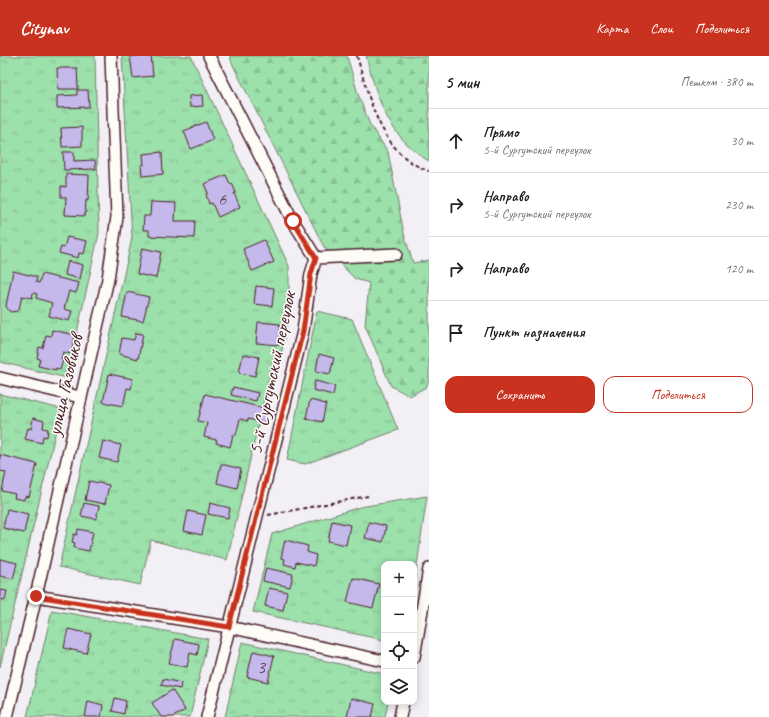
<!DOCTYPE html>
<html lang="ru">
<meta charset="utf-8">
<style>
body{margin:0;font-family:Caveat,sans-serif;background:#f6f6f6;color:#202124}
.controls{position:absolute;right:12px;bottom:12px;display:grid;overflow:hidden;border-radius:8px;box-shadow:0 2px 10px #0003}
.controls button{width:36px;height:36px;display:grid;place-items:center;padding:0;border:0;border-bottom:1px solid #e0e0e0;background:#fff;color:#202124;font:20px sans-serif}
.stop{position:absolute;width:12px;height:12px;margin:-9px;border:3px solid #c8321e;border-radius:50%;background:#fff}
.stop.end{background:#c8321e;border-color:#fff;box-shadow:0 1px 4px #0008}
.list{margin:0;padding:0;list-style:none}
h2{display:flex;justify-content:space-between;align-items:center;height:52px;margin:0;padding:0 16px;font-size:17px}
h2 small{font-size:13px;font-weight:400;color:#757577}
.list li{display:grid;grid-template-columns:26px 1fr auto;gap:12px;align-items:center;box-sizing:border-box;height:64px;padding:0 16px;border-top:1px solid #e0e0e0}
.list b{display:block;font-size:15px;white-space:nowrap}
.list p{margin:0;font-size:13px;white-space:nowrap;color:#757577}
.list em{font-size:13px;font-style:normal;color:#757577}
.actions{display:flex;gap:8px;padding:12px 16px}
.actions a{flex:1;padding:9px 0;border:1px solid #c8321e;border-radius:12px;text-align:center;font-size:14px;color:#c8321e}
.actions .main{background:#c8321e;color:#fff}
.icon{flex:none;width:22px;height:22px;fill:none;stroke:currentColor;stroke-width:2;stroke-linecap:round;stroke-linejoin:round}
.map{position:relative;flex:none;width:429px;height:661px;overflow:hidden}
header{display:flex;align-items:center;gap:24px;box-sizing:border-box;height:56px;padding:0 20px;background:#c8321e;color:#fff}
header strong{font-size:19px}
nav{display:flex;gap:22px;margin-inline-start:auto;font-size:14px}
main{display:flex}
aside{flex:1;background:#fff}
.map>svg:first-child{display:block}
.grass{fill:url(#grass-tufts);stroke:#73806b}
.forest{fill:url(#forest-firs);stroke:#73806b}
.building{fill:#c5b9eb;stroke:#4a1f2b}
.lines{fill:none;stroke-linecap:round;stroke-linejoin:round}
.minor-casing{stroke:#4a1f2b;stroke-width:14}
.path{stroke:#4a1f2b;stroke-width:2;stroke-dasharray:4 3;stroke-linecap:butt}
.minor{stroke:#fdfcf7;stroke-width:11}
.route{stroke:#c8321e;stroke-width:5}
.labels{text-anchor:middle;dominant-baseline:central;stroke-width:3;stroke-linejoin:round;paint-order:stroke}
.number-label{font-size:18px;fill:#69465b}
.street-label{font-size:20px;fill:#4a1f2b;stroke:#fdfcf7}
</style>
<header>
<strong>Citynav</strong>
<nav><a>Карта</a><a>Слои</a><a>Поделиться</a></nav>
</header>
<main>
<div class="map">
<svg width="429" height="661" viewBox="0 0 429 661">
<defs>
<pattern id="grass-tufts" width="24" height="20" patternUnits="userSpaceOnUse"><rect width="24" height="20" fill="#9ce0ab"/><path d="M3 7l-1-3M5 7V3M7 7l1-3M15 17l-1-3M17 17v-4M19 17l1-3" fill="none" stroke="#88c093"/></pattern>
<pattern id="forest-firs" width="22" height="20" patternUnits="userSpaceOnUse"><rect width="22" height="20" fill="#9ce0ab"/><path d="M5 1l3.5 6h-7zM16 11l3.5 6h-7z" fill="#88c093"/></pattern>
</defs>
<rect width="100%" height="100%" fill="#f2eff5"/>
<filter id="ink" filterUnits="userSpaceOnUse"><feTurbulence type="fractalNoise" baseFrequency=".025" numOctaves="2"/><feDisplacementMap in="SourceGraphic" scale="8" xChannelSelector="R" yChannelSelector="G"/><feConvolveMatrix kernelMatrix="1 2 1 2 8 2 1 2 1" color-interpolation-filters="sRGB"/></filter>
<g filter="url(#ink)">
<path class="grass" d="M0,0H95L99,177L67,322L0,306Z
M122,0H191L289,210V252L281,301L274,300L227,504L151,484L140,529L59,511L132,182Z
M317,255L352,263L398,374L305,408L287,404Z
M0,338L61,353L0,611Z
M427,440L414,530V508H384V584L253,556L272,478L360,451Z
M52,554L208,583L190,661H27Z
M242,586L384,618V646H388L385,661H225Z"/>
<path class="forest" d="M230,0H347L358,38L370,69L388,96L404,178L413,207L429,204V325L426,331L410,340L391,330L365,269L369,227L355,223L324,191L232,7Z
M366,0H429V105C423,102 419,98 414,94C384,70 376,36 366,0Z"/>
<path class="building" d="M130,0H151L153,20L133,22Z
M57,12H77L78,33H58Z
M77,34H88L89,51L57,52V40L77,39Z
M202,39L203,50L190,51L189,40Z
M206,66L213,84L191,93L184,75Z
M82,71V90L62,91L61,72Z
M63,96H74V105L95,104L96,113L64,114Z
M162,96L163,118L142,120L141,109H144L143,98Z
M66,118L89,119L88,145L86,144L85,160L65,159L66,141H61V130L66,131Z
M226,119L230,128L232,127L236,137H234L240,151L218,161L212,147L209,148L206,138L208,137L204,128Z
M151,146L176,147L175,165H195L194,182L149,180V174H143L144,160H150Z
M67,181L87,185L84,198L79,197L78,202L59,197L61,191L64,192Z
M264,184L274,206L252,215L243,193Z
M142,192L161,196L156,222L137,218Z
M68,205L83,209L80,223L65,219Z
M13,215L37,221L36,226L39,227L42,218L79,227L76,237L69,235L64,253L72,255L69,265L49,260L52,247L36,242L37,238L33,237L32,242L22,240L19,253L17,255L11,256L9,255L6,250Z
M256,230L274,232L272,250L254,248Z
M127,236L149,241L143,265L122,261Z
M258,266L280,268L279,289L256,287Z
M52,274L75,279L71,298L63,296L61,303L63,304L60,314L56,312V314L38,310L40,303L37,302L39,291L43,292L46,279L51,280Z
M136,277L143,278L138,303L119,298L122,282L134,284Z
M243,298L259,301L255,320L239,317Z
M319,298L334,302L330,318L316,315Z
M109,318L133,323L131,333L127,332L123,350L103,346Z
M315,325L335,330L333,339L313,334Z
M233,331L258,337L256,345L231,339Z
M205,338L268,353L265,367L248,363V365L240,363L236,379H233L230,391L216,387L217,384L204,381L207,367L198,365Z
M310,344L326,348L322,366L306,362Z
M33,362L44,365L43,372L48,373L47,381L43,380L42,387L25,383L28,372L31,373Z
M103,385L121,389L117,406L99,402Z
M0,399L37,408L29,441L25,440L24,444L14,442L15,438L2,435L6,416L0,415Z
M221,408L241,413L237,432L217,427Z
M89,425L109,429L105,448L85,444Z
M84,447L99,450L96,463L81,460Z
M210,447L230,452L228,462L208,458Z
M7,453L28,458L24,477L3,472Z
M188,455L206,459L202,479L184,475Z
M332,465L350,469L346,489L328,485Z
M369,466L386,470L383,486L365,482Z
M78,473L93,476L89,495L74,492L75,487L72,486L74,478L77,479Z
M285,484L308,490L307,496L316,499L314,510L296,506L295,511L284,508L285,503L281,502Z
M0,503L17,507L13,523L0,520Z
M266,512L293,518L290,531L263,525Z
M353,522L379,528L373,552L347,546Z
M269,532L287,536L283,554L265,550Z
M0,534L7,535L5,544L0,543Z
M68,573L91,578L86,597L64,592Z
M175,583L199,588L197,599L190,597L187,611L169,607Z
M253,595L274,600L268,626L247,621Z
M163,623L181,627L180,633L161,629Z
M172,634L185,654L173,661H161L152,647Z
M115,642L126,645L124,658L112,655Z
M351,642L375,648L372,661H347Z
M88,645L103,649L101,661H85Z"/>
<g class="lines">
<g class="minor-casing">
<path id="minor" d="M316,202L396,198
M0,322L80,341
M36,540L229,571L384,605
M414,601L429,513
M7,661L36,540L108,223L117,161L111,0
M207,661L303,275L311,218L316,202L293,165L209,0
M400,661L403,646"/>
</g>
<path class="path" d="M357,0C369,42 381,99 429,115
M268,459L368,440"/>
<use href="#minor" class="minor"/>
</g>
</g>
<g class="lines" filter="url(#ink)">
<path class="route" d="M36,540L229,571L303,275L311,218L316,202L293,165"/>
</g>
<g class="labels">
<g class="number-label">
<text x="222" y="143">6</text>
<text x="261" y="611">3</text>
</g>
<g class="street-label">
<text transform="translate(272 317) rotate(-78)">5-й Сургутский переулок</text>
<text transform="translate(65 329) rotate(-77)">улица Газовиков</text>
</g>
</g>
</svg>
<div class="controls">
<button>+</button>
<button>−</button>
<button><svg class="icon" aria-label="locate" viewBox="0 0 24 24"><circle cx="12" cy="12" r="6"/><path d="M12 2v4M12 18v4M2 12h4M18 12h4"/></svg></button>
<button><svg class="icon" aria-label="layers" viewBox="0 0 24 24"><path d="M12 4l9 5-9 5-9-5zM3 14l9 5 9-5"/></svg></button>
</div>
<div class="stop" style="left:293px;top:165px"></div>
<div class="stop end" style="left:36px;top:540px"></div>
</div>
<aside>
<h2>5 мин<small>Пешком · 380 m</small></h2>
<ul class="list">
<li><svg class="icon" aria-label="ahead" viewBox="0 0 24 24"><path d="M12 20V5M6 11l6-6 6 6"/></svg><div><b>Прямо</b><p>5-й Сургутский переулок</p></div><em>30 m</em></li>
<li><svg class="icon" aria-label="right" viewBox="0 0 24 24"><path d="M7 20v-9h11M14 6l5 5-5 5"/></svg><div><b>Направо</b><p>5-й Сургутский переулок</p></div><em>230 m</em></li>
<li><svg class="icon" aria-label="right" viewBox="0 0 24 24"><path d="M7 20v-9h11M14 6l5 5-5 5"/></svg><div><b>Направо</b></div><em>120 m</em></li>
<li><svg class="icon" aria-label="arrive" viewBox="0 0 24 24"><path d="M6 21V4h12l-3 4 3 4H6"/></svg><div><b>Пункт назначения</b></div></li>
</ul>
<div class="actions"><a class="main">Сохранить</a><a>Поделиться</a></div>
</aside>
</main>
